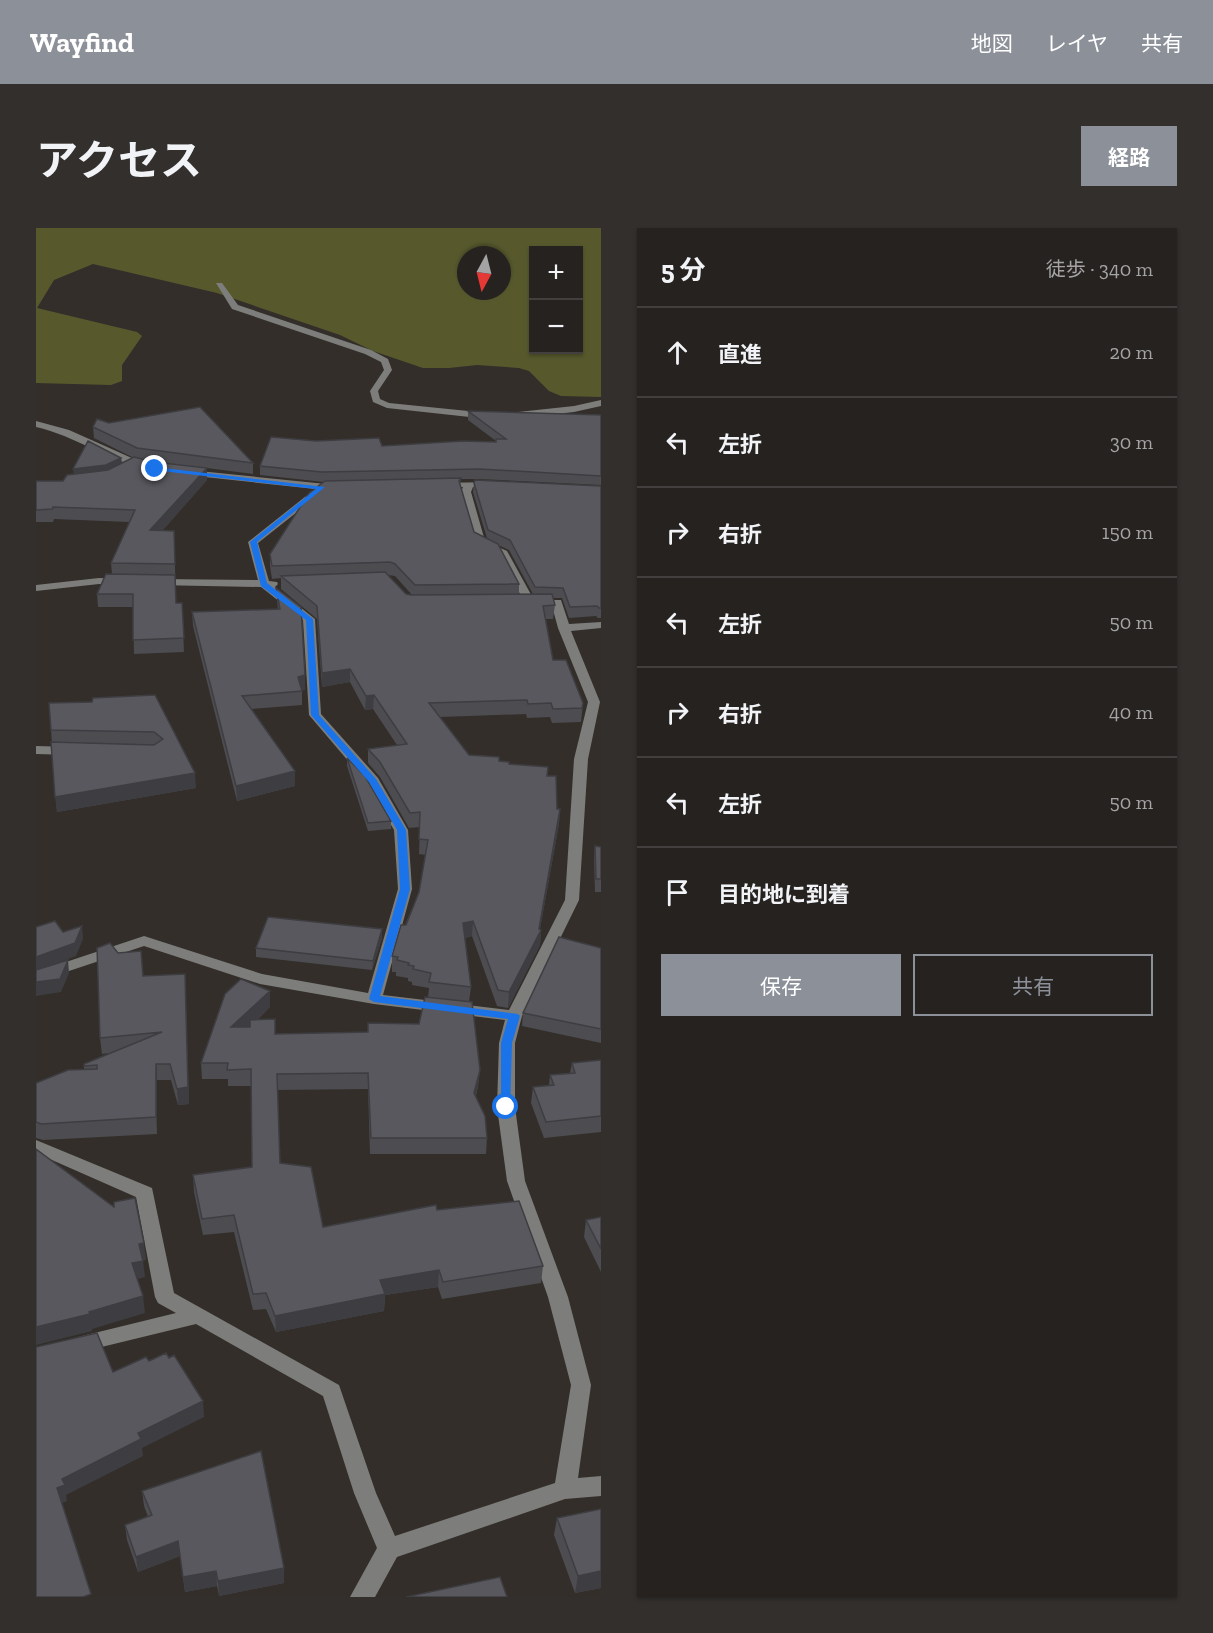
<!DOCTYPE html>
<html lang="ja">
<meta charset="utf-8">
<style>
body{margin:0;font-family:"Zilla Slab","Noto Sans JP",serif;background:#322f2d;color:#f1f3f6}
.controls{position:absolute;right:18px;top:18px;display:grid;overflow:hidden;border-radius:0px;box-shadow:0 2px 4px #0004}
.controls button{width:54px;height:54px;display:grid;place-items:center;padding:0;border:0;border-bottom:2px solid #423f3e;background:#262220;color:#f1f3f6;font:30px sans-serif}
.compass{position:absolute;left:421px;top:18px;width:54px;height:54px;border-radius:50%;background:#262220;box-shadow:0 2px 4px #0004;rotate:187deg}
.stop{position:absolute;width:18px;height:18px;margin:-14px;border:4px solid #1a73e8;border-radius:50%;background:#fff}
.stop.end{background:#1a73e8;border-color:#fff;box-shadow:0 2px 6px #0008}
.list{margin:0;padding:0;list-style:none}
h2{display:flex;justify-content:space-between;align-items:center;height:78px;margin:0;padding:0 24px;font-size:26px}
h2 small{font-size:20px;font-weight:400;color:#a4a4a5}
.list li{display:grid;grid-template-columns:39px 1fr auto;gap:18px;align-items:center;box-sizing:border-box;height:90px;padding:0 24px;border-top:2px solid #423f3e}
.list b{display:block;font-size:22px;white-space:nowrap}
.list em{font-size:20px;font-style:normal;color:#a4a4a5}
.actions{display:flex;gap:12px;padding:18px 24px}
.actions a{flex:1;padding:14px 0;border:2px solid #8c9099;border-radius:0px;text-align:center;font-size:21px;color:#8c9099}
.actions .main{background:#8c9099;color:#fff}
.icon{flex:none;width:33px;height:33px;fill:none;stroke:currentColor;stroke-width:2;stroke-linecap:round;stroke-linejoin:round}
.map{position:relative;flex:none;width:565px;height:1369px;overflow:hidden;border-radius:0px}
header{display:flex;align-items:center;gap:36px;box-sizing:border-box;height:84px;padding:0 30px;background:#8c9099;color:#fff}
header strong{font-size:28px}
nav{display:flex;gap:33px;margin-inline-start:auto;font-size:21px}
.intro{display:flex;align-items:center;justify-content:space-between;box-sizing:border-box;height:144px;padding:0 36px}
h1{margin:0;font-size:42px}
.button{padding:15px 27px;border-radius:0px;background:#8c9099;color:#fff;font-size:21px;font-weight:700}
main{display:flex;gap:36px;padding:0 36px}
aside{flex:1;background:#262220;border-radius:0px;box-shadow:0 2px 4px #0004}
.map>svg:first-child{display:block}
.green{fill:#57592d;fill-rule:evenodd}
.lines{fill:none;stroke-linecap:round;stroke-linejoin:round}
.minor{fill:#7d7e7b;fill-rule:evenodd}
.wall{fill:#4c4c51;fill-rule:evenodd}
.shaded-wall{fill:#3e3e42}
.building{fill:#58585e;stroke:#3e3e42;stroke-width:1.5}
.route{fill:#1a73e8}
</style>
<header>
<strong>Wayfind</strong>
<nav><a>地図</a><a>レイヤ</a><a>共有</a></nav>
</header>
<div class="intro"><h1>アクセス</h1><a class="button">経路</a></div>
<main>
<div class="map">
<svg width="565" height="1369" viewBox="0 0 565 1369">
<rect width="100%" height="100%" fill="#332e2a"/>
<path class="green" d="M0,0H565V169L525,168L513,163L493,143L483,140L441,137L413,140H387L337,123L304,107L181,65L57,36L18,52L1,80L101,104L106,108L86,137V153L75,157L0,155ZM497,22H542V122H497ZM430,27H466V63H430Z"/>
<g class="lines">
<path class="minor" d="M180,55H186L202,77L335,122L352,131L356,142L342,163L344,171L353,175L452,185L456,188L452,191L351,180L337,174L334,163L348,142L345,134L329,126L196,81Z
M565,172V178L538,184L482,190L478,187L482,184L538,178Z
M0,193L33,202L116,239L111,242C72,232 39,208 0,199Z
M153,242L290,256L295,259L286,261L285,265L222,315L233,353L241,354L242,356L239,359L279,391L285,486L342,550L372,602L376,661L347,767L473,782L529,672L538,531L552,474L522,400L516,378L490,377L463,327L439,315L425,264L427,259L404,260L399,257L401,255L461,254V258L437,259L435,264L449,313L471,323L498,372H525L533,396L565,394V400L535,403L564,474L552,531L543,672L486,788L479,815V879L489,953L532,1069L555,1157L542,1250L565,1248V1268L529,1271L361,1329L339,1369H314L341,1320L318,1265L287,1168L160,1096L45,1124L38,1122L35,1116L38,1110L140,1085L122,1075L119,1069L100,969L0,925V912L116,960L138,1065L303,1157L340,1265L359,1308L519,1255L535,1157L512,1069L471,953L461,879L463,815L469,792L338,776L224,756L108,718L0,754V744L108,708L226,746L332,765L362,661L358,602L331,555L273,487L267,392L225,359L120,357L115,354L120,351L222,352L212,314L279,261L150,247L148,245Z
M63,350L87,351L92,354L87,357L63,356L0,363V357Z
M0,518L36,519L42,523L36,527L0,526Z"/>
</g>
<path class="wall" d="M432,183L565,187V257L443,251H425L424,256L438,304L451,310L437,264L438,255L565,258V390H562L560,388L533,390L526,370H516L519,377L517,391H510L517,432L547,475L545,494L516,495L514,489L491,490L490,486L404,489L433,527L463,533L511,548L521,581H524L523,596L504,701L505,702L504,717L472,780L461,778L436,708L429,710L435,759L433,774L444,842L442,858L440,868L451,910L450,926H334L332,861L241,862L244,935L287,999L401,982L507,1038L505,1055L406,1071L402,1059L349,1067L348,1083L240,1104L230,1081L217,1082L198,1004L167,1007L158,964L157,947L216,939L215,858H192V851H166L165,835L234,779L221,792L239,806L332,804L383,796L392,769L393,760L376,757V754L372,753V750L360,748V744H356V728L383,664L390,627L383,626L384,599L373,600L344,549L332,535V521L361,517L337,481L329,482L314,454L286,459L281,391L245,361V350L236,351L234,338V326L288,254L224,247V238L346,218L460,214V213L432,192ZM462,317L473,322L497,366H483V356ZM352,347L359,348L376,367L370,366Z
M73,195L217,235V246L171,240V252L126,303H138L140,375H146L148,424L98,426L97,379H62L61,366L76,346L75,335L93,294L18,291L17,294H0V253H27L38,246L85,230L86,236L98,230L58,210L57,199Z
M240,360L269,447V462H266V477L216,481L259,543V558L201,573L157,398L156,384L242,382Z
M119,467L160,560L21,584L15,502L56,474Z
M311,530L355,593V601L332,603L311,538Z
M559,618L565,619V664H559L558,631Z
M346,710L336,742L220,729V720Z
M565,720V815L486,798L487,785Z
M82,725L107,748L149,746L153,876L142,877L135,852H121V906L7,912L0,910V855L48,841V836L73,825L66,826L64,810Z
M565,832V904L508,910L495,875L497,859L513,857L514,847L534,845L536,835Z
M565,989V1044L548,1009L550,992Z
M106,1263L248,1340V1355L183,1368L181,1358L149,1364L144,1328L102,1344L91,1312L89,1297L112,1289L108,1278Z
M565,1281V1360L539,1365L518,1307L521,1290Z"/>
<path class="shaded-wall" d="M85,230L86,236L70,244L38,248L37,241Z
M171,240V252L115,315L114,302Z
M314,441V454L286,459V445Z
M269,447V462L262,463V449Z
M338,467L337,481L329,482L330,468Z
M259,543V558L201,573L200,558Z
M159,545L160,560L21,584L19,569Z
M524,581L523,596L503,706L505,702L504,717L472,780L473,764L503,701Z
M437,693L436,708L426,710L427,695Z
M46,698L47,711L40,728L0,743V729Z
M346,701V710L336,742L337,733Z
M32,732L33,745L25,764L0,768V754Z
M149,746L153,876L142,877L141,861Z
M234,763V779L196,815L195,799Z
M120,836L121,852V906L120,889Z
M444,842L442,858L437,881L438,865Z
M108,1015L110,1032L105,1033L103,1016Z
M107,1033L109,1049L98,1052L96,1035Z
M403,1042L402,1059L349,1067L348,1083L240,1104L239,1088L344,1052Z
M107,1068L109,1085L56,1101V1103L0,1117V1099Z
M167,1173L168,1189L106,1220L107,1228L30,1267L31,1273L24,1276L21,1260L26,1251L102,1205Z
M142,1313L144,1328L102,1344L100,1329Z
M248,1340V1355L183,1368L182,1353Z
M180,1343L181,1358L149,1364L147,1349Z
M565,1343V1360L539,1365L542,1348Z"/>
<path class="building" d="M164,179L217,235L101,220L57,199L61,191L73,195Z
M432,183L565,187V248L444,241L286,244L224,238L235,209L280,213L343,210L346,218L427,213L460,214V211H470Z
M52,213L85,230L70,237L37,241Z
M98,229L118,234L171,240L114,302L138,303L139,336L75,335L99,282L17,279L16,281L0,282V253H27L31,247L72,242Z
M425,250L423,253L438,304L462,316L483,356L379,357L359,336L354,334L236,338L234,326L273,265L289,253Z
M439,252L565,258V380H563L561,378L534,379L527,360L499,359L474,312L452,302L438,255Z
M349,344L370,366L375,367L516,366L519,377L507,378L517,432H530L547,475L546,480L517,481L515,475L492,476L491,472L393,475L433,527L463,529V533L473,534V536L512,539L511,548H520L521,581H524L503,701L505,702L473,764L462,762L437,693L427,695L435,759L393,754L395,745L377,741L378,738L372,737L373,735L361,732L362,729L356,728L365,697H370L383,664L392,612L383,611L384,584L374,585L344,534L332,521L371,516L338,467L330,468L314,441L286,445L281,378L245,348Z
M70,346L139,347L140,375H146L148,410L97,412V366H61Z
M240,360L265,379L269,447L262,449L266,463L206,468L259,543L200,558L156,384L244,381Z
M119,467L159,545L19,569L15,514L118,517L127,511L118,504L15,502L13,475L56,474L57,470Z
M311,530L329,548L355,593L332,595Z
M559,618L565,619V651H560Z
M232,689L346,701L337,733L220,720Z
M19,693L27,704L46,698L39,715L0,729V699Z
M523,709L565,720V801L487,785Z
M74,715L82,725L105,723L107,748L149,746L152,859L141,861L134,836H120V889L5,896L0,894V855L32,842L61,841V837L48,838V836L126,804L64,810L61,720Z
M32,732L24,751L0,754V742Z
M205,751L234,763L195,799H214V792L239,791V806L332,804V795L383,796L389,769L436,774L444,842L438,865L449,888L451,910H335L332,845L241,846L244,935L275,939L287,999L400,977L401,982L483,973L507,1038L407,1054L403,1042L344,1052L349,1066L239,1088L230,1065L217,1066L198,987L166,991L157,947L216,939L215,841L191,842L192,835H165L189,766Z
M565,832V888L510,894L497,859L518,857L514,847L539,845L536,835Z
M0,921L78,979V974L99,970L108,1015L103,1016L107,1033L96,1035L107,1068L53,1084L54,1086L0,1099Z
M565,989V1021L550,992Z
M61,1105L77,1144L110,1129L113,1133L130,1125L133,1130L138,1127L167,1173L102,1205L105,1211L26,1251L29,1257L21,1260L55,1366L47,1369H0V1119Z
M225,1223L248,1340L182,1353L180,1343L147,1349L142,1313L100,1329L89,1297L116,1287L106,1263Z
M565,1281V1343L542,1348L521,1290Z
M464,1349L471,1369H370Z"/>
<path class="route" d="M119,239L289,259L221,314L231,355L277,391L283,487L340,551L370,602L374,661L344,768L482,786L484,788L476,815L474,882H466L465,879V815L472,791L338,774L333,771L364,661L361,602L333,554L275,487L270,392L225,358L214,314L280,261L117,242Z"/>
</svg>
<div class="controls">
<button>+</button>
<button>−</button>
</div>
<svg class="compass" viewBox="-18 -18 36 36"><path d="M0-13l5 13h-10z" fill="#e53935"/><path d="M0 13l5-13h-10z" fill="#a4a4a5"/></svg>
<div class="stop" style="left:470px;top:879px"></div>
<div class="stop end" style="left:119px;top:241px"></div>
</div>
<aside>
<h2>5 分<small>徒歩 · 340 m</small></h2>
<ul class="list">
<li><svg class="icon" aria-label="ahead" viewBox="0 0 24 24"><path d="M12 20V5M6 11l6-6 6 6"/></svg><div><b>直進</b></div><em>20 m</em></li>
<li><svg class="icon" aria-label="left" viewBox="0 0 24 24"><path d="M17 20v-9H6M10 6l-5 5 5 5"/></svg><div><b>左折</b></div><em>30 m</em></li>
<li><svg class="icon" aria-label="right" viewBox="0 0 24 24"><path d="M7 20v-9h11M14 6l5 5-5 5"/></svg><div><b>右折</b></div><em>150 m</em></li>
<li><svg class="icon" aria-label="left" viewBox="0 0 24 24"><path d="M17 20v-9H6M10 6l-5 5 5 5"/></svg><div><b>左折</b></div><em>50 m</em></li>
<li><svg class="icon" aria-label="right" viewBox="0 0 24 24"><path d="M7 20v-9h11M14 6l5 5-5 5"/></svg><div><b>右折</b></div><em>40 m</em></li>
<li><svg class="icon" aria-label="left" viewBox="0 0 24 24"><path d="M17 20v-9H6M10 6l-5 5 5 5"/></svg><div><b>左折</b></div><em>50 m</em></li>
<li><svg class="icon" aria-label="arrive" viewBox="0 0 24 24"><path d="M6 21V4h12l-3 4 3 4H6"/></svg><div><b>目的地に到着</b></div></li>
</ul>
<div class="actions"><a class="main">保存</a><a>共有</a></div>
</aside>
</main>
